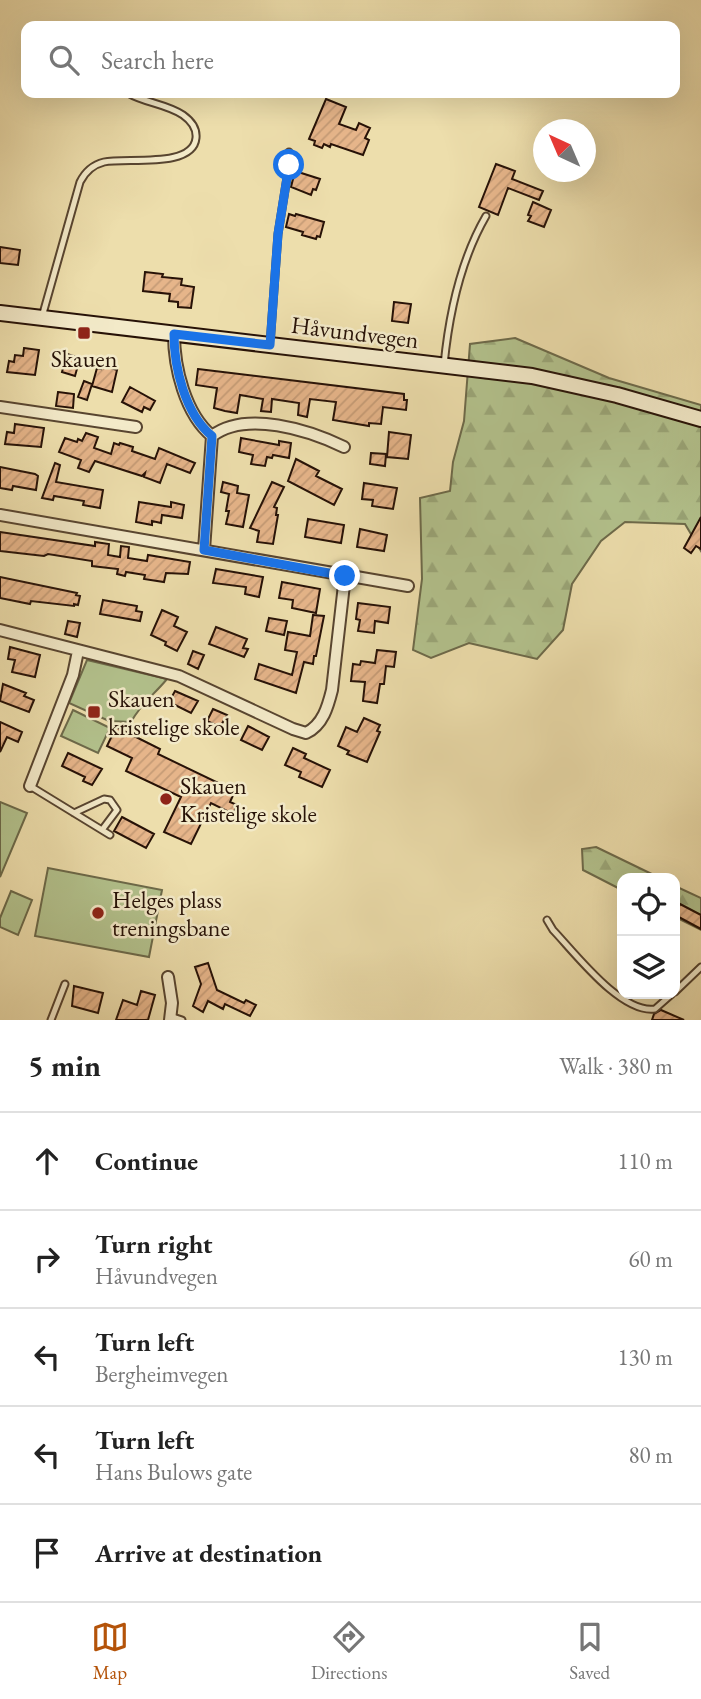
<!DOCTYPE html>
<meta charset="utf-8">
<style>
body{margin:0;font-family:"EB Garamond",serif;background:#f6f6f6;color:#222}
.controls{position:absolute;right:21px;bottom:21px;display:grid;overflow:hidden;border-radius:14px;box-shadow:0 7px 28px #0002}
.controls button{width:63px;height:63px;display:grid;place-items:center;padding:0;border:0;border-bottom:2px solid #e0e0e0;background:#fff;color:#222;font:35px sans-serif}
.compass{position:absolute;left:533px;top:119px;width:63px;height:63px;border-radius:50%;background:#fff;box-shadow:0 7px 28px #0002;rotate:316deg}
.stop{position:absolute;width:21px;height:21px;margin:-16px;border:5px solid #1a73e8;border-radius:50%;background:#fff}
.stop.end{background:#1a73e8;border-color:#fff;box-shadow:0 2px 7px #0008}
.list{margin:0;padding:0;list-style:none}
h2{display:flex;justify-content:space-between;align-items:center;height:91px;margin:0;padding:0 28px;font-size:30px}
h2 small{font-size:23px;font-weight:400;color:#767676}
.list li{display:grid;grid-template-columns:46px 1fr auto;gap:21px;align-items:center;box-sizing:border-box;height:98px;padding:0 28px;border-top:2px solid #e0e0e0}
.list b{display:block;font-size:26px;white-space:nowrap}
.list p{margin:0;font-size:23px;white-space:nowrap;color:#767676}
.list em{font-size:23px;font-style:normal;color:#767676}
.icon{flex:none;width:38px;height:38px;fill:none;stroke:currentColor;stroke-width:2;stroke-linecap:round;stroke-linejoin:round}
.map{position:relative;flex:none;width:701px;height:1020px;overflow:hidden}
.search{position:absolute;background:#fff;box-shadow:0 7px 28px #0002;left:21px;right:21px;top:21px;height:77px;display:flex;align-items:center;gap:18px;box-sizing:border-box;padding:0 24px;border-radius:14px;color:#767676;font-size:26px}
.sheet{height:581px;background:#fff}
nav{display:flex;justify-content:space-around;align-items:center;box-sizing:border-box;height:98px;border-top:2px solid #e0e0e0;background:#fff;font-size:19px;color:#767676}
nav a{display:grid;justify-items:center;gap:4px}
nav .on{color:#b45309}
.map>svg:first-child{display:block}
.forest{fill:url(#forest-firs);stroke:#6d6a4a;stroke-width:2}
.pitch{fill:#b3c28d;stroke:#6d6a4a;stroke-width:2}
.building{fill:url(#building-hatch);stroke:#271207;stroke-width:2}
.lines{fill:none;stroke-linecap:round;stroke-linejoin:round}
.lane-casing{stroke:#584530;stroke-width:9}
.street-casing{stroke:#584530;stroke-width:14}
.secondary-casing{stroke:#271207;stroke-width:18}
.lane{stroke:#f3eac9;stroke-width:5}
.street{stroke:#f3eac9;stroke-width:10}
.secondary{stroke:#f3eac9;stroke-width:14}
.route{stroke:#1a73e8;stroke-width:9}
.poi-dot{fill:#8f2418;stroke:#f3eac9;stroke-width:2.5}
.labels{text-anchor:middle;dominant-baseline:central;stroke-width:5;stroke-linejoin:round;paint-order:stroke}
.street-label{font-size:24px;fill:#271207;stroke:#f3eac9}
.poi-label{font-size:24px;fill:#271207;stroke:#f3eac9;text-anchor:start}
</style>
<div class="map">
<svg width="701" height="1020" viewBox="0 0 701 1020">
<defs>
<pattern id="forest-firs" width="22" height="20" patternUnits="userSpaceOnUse" patternTransform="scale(1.75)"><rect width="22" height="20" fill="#b3c28d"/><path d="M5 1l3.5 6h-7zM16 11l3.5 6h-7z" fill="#9aa678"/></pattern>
<pattern id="building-hatch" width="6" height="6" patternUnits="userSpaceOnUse" patternTransform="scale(1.75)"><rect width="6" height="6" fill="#e6b58a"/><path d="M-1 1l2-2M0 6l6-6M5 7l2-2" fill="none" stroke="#c59b76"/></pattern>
</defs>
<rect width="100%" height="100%" fill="#eddeac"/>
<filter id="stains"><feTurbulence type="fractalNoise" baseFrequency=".00286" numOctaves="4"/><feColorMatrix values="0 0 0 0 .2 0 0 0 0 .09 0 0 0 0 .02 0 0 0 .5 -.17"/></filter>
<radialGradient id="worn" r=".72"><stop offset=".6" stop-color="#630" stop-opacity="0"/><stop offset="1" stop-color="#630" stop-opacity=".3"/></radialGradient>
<path class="forest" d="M515,338L609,378L701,405V551L685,524L625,522L601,541L572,584L563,630L537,659L469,643L431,658L413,650L422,579L420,498L450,491L453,462L464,421L470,344Z
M596,847L660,878H622V890L583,870L582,849Z
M675,886L701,898V930L675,917Z"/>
<path class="pitch" d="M87,660L167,679C153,696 142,702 131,722L109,721L69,703Z
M73,710L110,728L98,753L61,736Z
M0,802L27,813L0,877Z
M48,868L162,890L149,957L35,936Z
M11,891L32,900L18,935L0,927V918Z"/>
<path class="building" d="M326,99L346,107L339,124L356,130L359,123L370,128L365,138L369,140L363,155L331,144L330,147L324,144L322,148L314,145L315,141L309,139Z
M496,164L515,171L512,179L543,191L539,200L508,188L498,215L479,207Z
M295,171L320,179L316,190L313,189L311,195L291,187Z
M533,202L551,210L544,227L528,221L531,216L528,215Z
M289,214L295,216L296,214L324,222L320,237L317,236L316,239L302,235L303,232L286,227Z
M0,247L20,250L18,265L0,263Z
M145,272L163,274L162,277L182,279L181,285L194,287L191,308L178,307V302L169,301L170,294L143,291Z
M394,302L411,304L408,323L392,321Z
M24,348L39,350L35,375L7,372L9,361L14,362L15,355L23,356Z
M67,354L80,358L75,376L62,372Z
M102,365L117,370L112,392L92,386L97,368L101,369Z
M198,369L404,394V400H407L406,410L383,407L381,424L369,423V426L333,420L336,402L310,399L307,417L298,415L299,403L272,399L271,412L261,411L263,399L240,395L237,413L225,411L214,408L217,388L196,385Z
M84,381L92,384L87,400L78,397Z
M130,387L155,401L150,410L144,407L142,412L122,402Z
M58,392L74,394L73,408L56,406Z
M15,424L44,428L41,447L5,444L7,432L14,433Z
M389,432L411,435L408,459L387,457Z
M86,433L98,437L94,448L111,454L114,443L119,445L120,443L133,447L132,451L155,459L159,448L195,463L190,473L167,464L160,483L144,477L145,473L142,476L95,461L89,472L78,468L81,460L59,452L65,438L77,442L78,439L82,441Z
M241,438L279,445V441L291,443L289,458L273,455L272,458L267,457L265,466L251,464L253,455L239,452Z
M371,453L386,454L385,466L370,464Z
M296,459L319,471L316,476L342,489L334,505L288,481Z
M55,463L60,465L56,482L103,490L100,508L83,505L84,501L54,496L53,500L42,498Z
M0,467L35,474L38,476L36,490L13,486L12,490L0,488Z
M223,482L238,486L237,493L249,495L243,527L226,524L229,511H226L229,494L221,492Z
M272,482L284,487L274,507L277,508L276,515H278L273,544L257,542L259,531L250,528Z
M364,483L397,488L393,509L372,506L373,500L362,499Z
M139,502L171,507V502L184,505L182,518L162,515L161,523L152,521V525L136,522Z
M701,517V549L696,546L691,553L684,548Z
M308,519L344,525L341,543L305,537Z
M360,529L387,535L384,551L357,547Z
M0,532L95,546V542L109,544L108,555L120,557L121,546L129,547L128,558L147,561L148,555L190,562L188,574L166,573L164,582L144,579L145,575L126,572L125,576L117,574L118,569L92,566V561L48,554L44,556L0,551Z
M216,569L263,577L259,597L245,594L246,587L213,583Z
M0,577L77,593L76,595L80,596L78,605L74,604V606L31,601L30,604L0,598Z
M282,582L320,589L316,613L292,608L293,600L279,598Z
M103,600L137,606L136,611L142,612L140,621L100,614Z
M358,603L390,607L388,623L375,621L374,633L358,631L360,620L356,619Z
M162,610L178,617L174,626L187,632L177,651L165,645L166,642L151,635Z
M313,615L324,616L316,656H314L313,664L304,662L296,693L255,679L259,664L292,675L297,652L285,650L288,632L310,636Z
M269,618L287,621L284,635L266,631Z
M68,621L80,623L77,637L65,634Z
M216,627L247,639L243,648L248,649L244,657L209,644Z
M10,647L40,655L35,677L12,672L15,660L8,659Z
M377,650L396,652L394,667L386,666L384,684H380L377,703L363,701L365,682L351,681L353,664L360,665L361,661L375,663Z
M193,651L204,655L198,669L188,664Z
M3,684L26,693L24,696L34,700L29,712L0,701Z
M175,691L198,701L191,713L169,702Z
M213,709L227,715L220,727L207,721Z
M364,718L380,725L377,731L380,732L367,762L347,754L349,751L338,746L346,727L357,732Z
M0,722L22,732L18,742L7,737L0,752Z
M248,726L269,737L262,750L241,740Z
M116,727L160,749L158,754L235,791L230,802L237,805L233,814L211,803L191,844L164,832L181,797L126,771L132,758L107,746Z
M293,748L306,754L304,758L330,770L322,787L299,777L301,772L285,765Z
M68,753L102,769L92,785L83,781L85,777L62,766Z
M122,817L154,834L146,848L114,831Z
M680,904L701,915V929L675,915Z
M208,963L217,990L244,1003L246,1000L256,1005L250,1016L225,1004L223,1009L208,1001L203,1012L193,1006L201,984L195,967Z
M74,986L103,993L98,1013L72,1006Z
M141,991L155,995L148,1020H116L123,1000L137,1005Z
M661,1010L684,1020H652L654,1014Z"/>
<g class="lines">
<g class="lane-casing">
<path id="lane" d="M42,317L80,182C85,172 92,165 104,162C125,157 193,169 196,138C197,128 190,120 183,115C167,104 145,103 128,93
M270,345L278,234L289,165V152
M444,365C449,314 460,261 486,216
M30,786L110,835
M74,813L104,799L110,800L117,810L102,830
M547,920L553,930C575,953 621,1014 655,1009L672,994
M675,992L701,967
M170,1016L182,1020
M51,1020L65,984"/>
</g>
<g class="street-casing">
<path id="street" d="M174,334C174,367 185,414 212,436L204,550
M0,407L136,427
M212,436C246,410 309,430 344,447
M0,515L408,586
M0,630L179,676L293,729L306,733C323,725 328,706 332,690L345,576
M30,786L73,675L78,651
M168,977L172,1003L170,1020"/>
</g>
<g class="secondary-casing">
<path id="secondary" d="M0,313L532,376L617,395L701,419"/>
</g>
<use href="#lane" class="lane"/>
<use href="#street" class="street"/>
<use href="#secondary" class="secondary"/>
</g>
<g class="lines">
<path class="route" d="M289,165L278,234L270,345L174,334C174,367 185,414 212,436L204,550L345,576"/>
</g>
<g class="poi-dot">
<rect x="77" y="326" width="14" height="14" rx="3.5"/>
<rect x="87" y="705" width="14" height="14" rx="3.5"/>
<circle cx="166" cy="799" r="7"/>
<circle cx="98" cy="913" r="7"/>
</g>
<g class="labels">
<g class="street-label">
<text transform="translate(355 332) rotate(7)">Håvundvegen</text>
</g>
<g class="poi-label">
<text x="84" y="358" text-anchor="middle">Skauen</text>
<text x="108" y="698">Skauen<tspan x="108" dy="28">kristelige skole</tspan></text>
<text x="180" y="785">Skauen<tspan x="180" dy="28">Kristelige skole</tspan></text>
<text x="112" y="899">Helges plass<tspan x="112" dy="28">treningsbane</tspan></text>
</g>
</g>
<rect width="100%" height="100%" filter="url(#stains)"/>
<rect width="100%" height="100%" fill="url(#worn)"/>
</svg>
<div class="controls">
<button><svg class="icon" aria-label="locate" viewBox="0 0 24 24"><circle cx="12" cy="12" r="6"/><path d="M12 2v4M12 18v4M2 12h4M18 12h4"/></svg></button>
<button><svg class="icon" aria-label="layers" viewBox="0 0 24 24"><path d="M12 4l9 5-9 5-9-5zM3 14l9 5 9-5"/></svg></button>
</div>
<svg class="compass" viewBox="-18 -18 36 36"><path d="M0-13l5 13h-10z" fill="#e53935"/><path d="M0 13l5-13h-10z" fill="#767676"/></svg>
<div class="stop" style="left:289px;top:165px"></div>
<div class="stop end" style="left:345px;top:576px"></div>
<div class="search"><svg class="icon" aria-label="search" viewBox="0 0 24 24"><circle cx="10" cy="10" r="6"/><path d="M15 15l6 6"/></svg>Search here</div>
</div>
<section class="sheet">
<h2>5 min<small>Walk · 380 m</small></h2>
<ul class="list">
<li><svg class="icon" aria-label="ahead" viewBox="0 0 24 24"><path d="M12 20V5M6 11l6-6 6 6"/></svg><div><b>Continue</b></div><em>110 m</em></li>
<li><svg class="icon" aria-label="right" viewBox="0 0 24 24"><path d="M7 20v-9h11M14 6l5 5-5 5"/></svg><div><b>Turn right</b><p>Håvundvegen</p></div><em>60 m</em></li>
<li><svg class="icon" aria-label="left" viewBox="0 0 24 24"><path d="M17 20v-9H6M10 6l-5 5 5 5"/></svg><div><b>Turn left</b><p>Bergheimvegen</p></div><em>130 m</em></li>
<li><svg class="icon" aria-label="left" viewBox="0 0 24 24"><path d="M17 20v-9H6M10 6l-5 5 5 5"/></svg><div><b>Turn left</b><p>Hans Bulows gate</p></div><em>80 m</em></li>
<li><svg class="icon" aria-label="arrive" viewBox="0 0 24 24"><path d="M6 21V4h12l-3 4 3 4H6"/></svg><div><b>Arrive at destination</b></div></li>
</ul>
</section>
<nav>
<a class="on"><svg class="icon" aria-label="map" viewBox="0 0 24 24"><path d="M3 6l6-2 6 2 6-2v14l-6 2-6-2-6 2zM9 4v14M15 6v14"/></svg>Map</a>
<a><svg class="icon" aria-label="directions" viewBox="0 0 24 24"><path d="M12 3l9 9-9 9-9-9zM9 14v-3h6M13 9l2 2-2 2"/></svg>Directions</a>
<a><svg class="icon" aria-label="saved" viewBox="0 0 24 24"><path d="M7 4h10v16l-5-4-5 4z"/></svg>Saved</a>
</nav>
